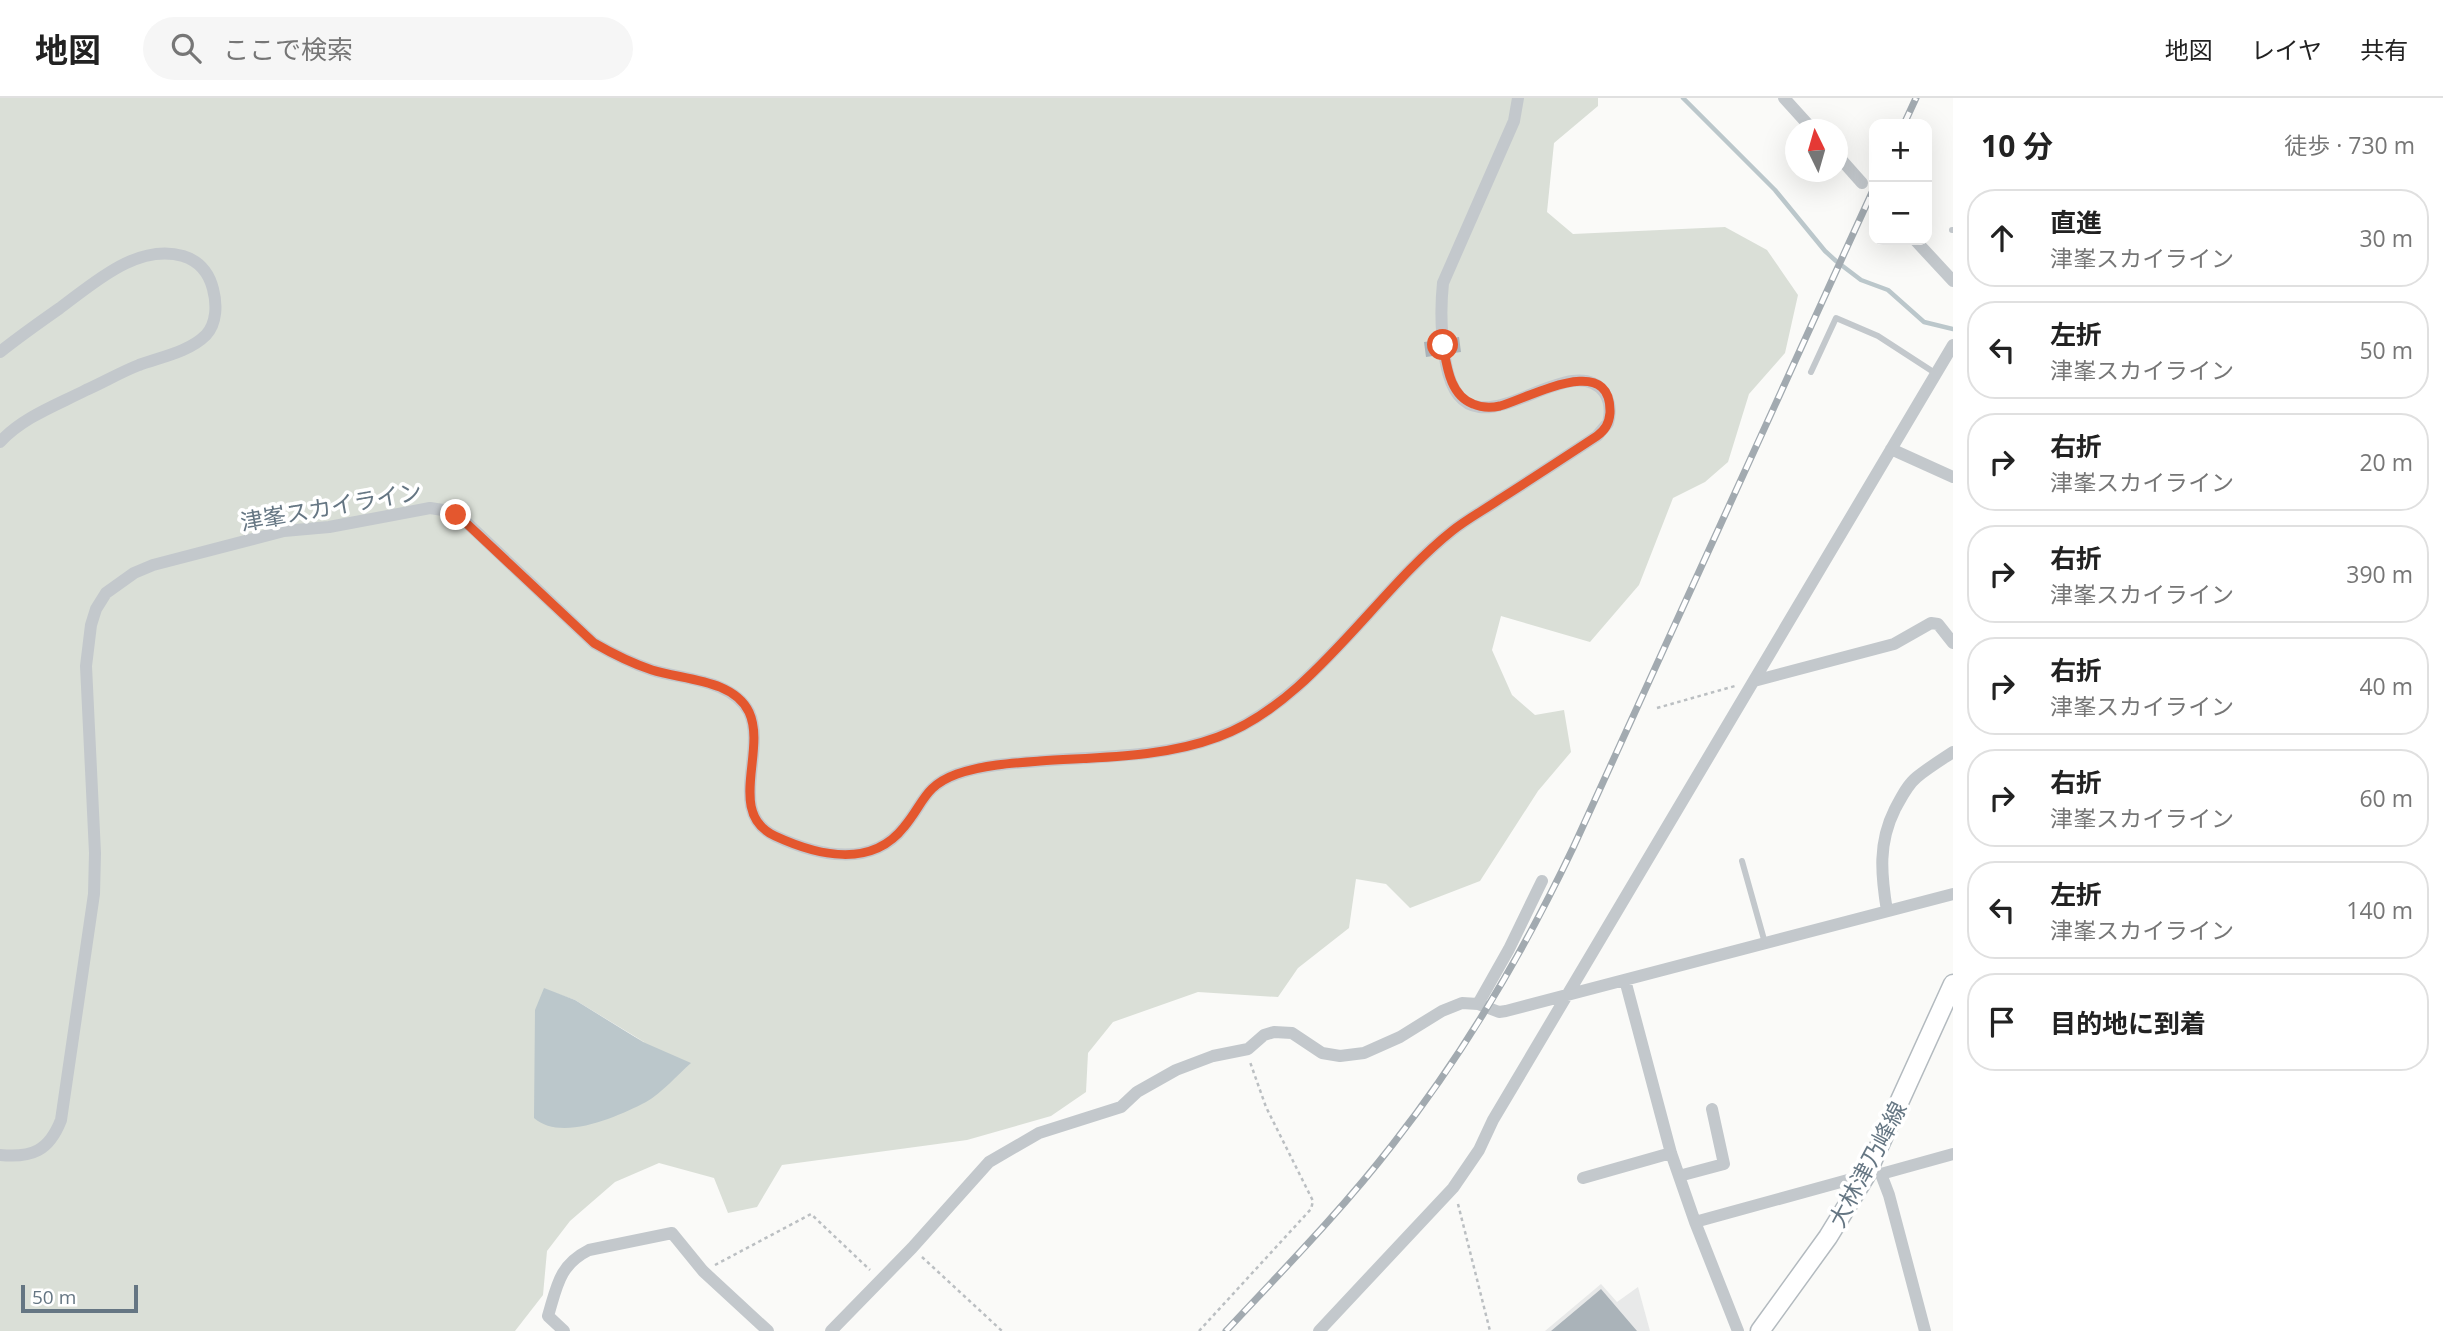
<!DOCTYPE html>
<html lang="ja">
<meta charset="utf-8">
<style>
body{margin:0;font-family:"Open Sans","Noto Sans JP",sans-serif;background:#f6f6f6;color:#222}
.controls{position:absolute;right:21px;top:21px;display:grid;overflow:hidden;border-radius:14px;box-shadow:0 7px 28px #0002}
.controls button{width:63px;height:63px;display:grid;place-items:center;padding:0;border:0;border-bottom:2px solid #e0e0e0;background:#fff;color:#222;font:35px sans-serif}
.compass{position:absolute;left:1785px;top:21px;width:63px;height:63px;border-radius:50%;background:#fff;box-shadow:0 7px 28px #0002;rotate:355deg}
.scale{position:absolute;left:21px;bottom:18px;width:117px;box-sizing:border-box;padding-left:7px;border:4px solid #657683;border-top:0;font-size:19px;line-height:24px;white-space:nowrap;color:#657683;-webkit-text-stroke:5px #fff;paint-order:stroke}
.stop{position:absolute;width:21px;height:21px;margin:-16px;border:5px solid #e4572e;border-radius:50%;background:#fff}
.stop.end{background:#e4572e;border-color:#fff;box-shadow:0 2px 7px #0008}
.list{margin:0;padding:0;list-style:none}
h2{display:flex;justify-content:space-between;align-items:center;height:91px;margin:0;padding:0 28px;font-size:30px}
h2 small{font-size:23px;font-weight:400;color:#767676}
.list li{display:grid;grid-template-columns:46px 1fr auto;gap:21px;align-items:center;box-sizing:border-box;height:98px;margin:0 14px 14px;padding:0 14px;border:2px solid #e0e0e0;border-radius:28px}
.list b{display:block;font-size:26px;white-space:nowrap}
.list p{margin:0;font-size:23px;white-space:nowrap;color:#767676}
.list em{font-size:23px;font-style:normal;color:#767676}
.icon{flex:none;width:38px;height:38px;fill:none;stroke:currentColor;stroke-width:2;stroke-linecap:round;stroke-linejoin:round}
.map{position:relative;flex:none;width:1953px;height:1233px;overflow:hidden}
header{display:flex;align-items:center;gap:42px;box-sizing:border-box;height:98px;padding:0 35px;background:#fff;border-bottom:2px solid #e0e0e0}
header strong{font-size:33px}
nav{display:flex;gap:38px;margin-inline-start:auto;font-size:24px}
.search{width:490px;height:63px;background:#f6f6f6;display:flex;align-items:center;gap:18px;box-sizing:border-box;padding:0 24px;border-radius:38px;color:#767676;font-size:26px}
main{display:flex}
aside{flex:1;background:#fff}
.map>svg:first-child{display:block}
.built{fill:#e8e9e9}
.green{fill:#dadfd7;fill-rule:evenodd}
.water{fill:#bbc7cb}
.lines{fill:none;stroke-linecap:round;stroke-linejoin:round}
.stream{stroke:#bbc7cb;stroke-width:4.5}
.building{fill:#aab3b9}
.secondary-casing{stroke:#b3babf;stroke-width:21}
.path{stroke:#bbbfc2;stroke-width:2.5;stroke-dasharray:3.5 3.5;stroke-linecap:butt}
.service{stroke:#c3c8cc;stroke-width:6}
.minor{stroke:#c3c8cc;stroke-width:12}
.secondary{stroke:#fff;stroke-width:18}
.rail-casing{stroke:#a2aab0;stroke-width:7}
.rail{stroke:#fff;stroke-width:4.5;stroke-dasharray:13;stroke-linecap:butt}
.route{stroke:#e4572e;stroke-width:9}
.labels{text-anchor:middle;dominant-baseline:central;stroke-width:7;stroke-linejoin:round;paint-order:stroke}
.street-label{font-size:23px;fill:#657683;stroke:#fff}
</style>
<header>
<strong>地図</strong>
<div class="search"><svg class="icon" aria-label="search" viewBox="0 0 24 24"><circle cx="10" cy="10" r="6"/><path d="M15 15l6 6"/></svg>ここで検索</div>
<nav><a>地図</a><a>レイヤ</a><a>共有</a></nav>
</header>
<main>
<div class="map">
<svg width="1953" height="1233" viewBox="0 0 1953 1233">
<rect width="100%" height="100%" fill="#fafaf8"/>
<path class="built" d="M1601,1186L1617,1204L1638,1189L1650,1233H1545Z"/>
<path class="green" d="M0,0H1598V8L1554,45L1547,114L1573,136L1725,129L1767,152L1798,197L1785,255L1749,296L1728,364L1705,384L1673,400L1639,487L1590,544L1501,518L1492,552L1512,597L1535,617L1564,612L1571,654L1538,693L1480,783L1410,810L1386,786L1356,781L1349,830L1298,870L1278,899L1198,894L1113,924L1088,955L1086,994L1051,1018L967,1042L782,1067L757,1109L728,1115L714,1080L659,1065L615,1084L570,1123L547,1153L543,1197L515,1233H0ZM544,891L575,902L644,944Z"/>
<path class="water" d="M544,890L575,902L643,944L691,965C677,977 662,995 646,1004C617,1019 561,1044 534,1020L535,912Z"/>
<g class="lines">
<path class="stream" d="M1683,0L1775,92L1825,153L1836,163L1861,182L1888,192L1924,224L1953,231"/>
</g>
<path class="building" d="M1459,239L1461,254L1426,259L1424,244Z
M1601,1191L1637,1233H1551Z"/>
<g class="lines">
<g class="secondary-casing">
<path id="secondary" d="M1760,1233L1828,1139L1866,1077L1953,886"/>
</g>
<path class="path" d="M1657,610L1735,588
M1458,1106L1490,1233
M922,1159L1002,1233
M715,1167L811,1116L870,1172
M1199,1233L1311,1111L1313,1103L1266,1009L1250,964"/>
<path class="service" d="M1952,132H1953
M1811,274L1836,220L1878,238L1935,275
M1742,763L1765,845"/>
<path class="minor" d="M1784,0L1813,32
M1838,58L1862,85
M1915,142L1953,183
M0,254C20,238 40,224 60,210C94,185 137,145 183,158C199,163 209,175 213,191C217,206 217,225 206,237C189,254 161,259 139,267C121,274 104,284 86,292C57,307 23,319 0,344
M1891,351L1953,379
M1754,583L1894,546L1931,525L1938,526L1953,545
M1887,813C1881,776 1878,745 1895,711C1901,700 1907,687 1917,679C1928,670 1941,662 1953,654
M1625,882L1671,1055L1695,1124L1738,1233
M1478,906L1509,851L1542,783
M0,1057C32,1060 49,1053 61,1022L94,796L95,755L86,568L91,527L96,511L106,495L134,475L153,467L284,433L329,429L430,410L443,412L465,423L594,545C613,556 631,565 652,572C683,582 732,581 749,614C767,653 726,715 775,738C816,757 871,771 904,729C924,705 924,688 957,676C983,667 1013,665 1040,663C1098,658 1162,660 1217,639C1310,606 1375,494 1452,433C1467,421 1484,412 1500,401C1533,380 1565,359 1597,338L1608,325C1611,314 1610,303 1604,294C1566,246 1466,371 1446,266C1441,238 1440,213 1443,185L1514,23L1518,0
M1869,1072L1881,1076L1889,1097L1925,1233
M1881,1076L1953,1056
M1679,1078L1724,1066L1712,1011
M1583,1080L1671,1055
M1695,1124L1866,1077
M564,1233L548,1218C557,1188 559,1167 589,1152L672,1135L703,1173L768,1233
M831,1233L912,1150L989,1064L1039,1035L1121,1009L1137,994L1176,972L1213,958L1248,951L1264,937L1274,934L1292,935L1322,955L1340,958L1364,955L1400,939L1442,913L1462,905L1478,906L1499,914L1506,913L1953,796
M1319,1233L1453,1090L1479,1052L1493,1022L1953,247"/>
<use href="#secondary" class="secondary"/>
<g class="rail-casing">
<path id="rail" d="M1904,26L1916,0
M1226,1233C1283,1172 1342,1112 1393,1046C1465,954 1523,855 1573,750L1874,90"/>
</g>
<use href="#rail" class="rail"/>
</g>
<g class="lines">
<path class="route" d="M456,417L465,424L594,545C613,556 631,565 652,572C683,582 733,581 749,614C767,653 726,715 775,738C816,757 871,771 904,729C924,705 924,688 957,676C983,667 1013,665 1040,663C1098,659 1162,660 1218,639C1310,606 1375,494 1452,433C1467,421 1484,412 1500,401C1533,380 1565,359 1597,338C1605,332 1609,326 1610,315C1612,252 1527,301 1500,308C1491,310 1482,310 1473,306C1450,297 1447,269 1443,247"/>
</g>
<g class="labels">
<g class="street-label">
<text transform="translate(331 408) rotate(-10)">津峯スカイライン</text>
<text transform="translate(1867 1066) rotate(-62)">大林津乃峰線</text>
</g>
</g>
</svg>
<div class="controls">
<button>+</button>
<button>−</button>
</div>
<svg class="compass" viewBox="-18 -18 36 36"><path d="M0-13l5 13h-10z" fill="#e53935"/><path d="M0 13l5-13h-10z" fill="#767676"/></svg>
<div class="scale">50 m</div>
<div class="stop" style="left:1443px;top:247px"></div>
<div class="stop end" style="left:456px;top:417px"></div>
</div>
<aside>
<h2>10 分<small>徒歩 · 730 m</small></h2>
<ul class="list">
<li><svg class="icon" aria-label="ahead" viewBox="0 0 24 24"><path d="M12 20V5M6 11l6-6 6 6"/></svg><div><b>直進</b><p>津峯スカイライン</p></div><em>30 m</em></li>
<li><svg class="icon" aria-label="left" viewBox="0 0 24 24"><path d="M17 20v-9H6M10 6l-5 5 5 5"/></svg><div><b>左折</b><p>津峯スカイライン</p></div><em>50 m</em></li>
<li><svg class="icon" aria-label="right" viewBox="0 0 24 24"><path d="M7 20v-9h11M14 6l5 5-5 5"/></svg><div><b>右折</b><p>津峯スカイライン</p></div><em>20 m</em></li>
<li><svg class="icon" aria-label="right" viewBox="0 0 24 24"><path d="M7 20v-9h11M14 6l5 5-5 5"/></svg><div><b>右折</b><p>津峯スカイライン</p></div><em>390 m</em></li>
<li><svg class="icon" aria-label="right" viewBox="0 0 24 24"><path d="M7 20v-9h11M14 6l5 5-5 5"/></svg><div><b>右折</b><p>津峯スカイライン</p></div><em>40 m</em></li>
<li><svg class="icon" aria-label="right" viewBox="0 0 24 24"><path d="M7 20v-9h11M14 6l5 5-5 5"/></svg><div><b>右折</b><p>津峯スカイライン</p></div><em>60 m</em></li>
<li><svg class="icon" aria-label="left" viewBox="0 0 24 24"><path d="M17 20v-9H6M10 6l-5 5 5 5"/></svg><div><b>左折</b><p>津峯スカイライン</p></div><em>140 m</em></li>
<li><svg class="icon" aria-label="arrive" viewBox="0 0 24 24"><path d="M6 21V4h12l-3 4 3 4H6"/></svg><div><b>目的地に到着</b></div></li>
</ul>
</aside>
</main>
